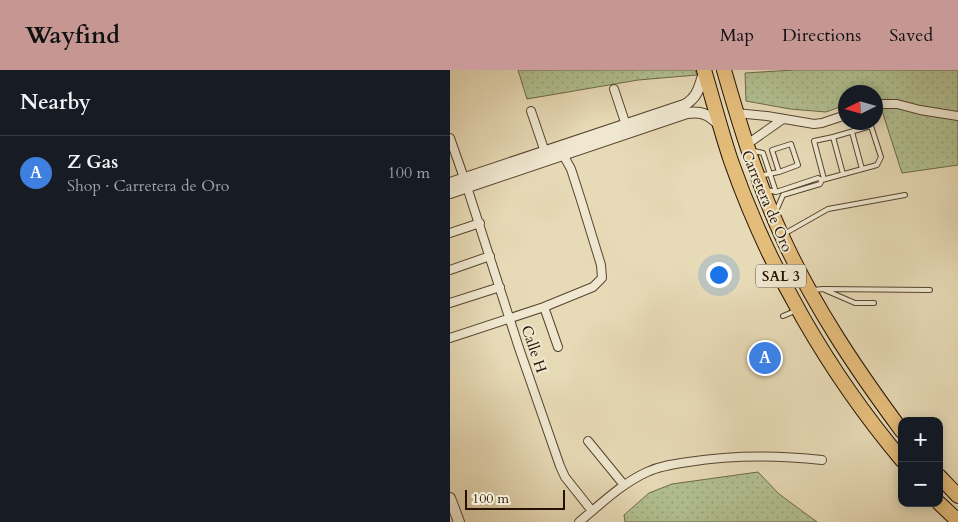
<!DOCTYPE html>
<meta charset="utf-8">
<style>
body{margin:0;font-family:Cardo,serif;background:#20242c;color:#f1f3f6}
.controls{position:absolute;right:15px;bottom:15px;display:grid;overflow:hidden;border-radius:10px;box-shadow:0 2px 12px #0003}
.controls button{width:45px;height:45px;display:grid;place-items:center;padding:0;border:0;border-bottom:1px solid #363941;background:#171b24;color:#f1f3f6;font:25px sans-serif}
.compass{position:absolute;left:388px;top:15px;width:45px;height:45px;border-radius:50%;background:#171b24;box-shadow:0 2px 12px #0003;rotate:265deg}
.scale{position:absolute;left:15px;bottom:12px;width:100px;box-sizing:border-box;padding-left:5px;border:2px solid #261200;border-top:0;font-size:14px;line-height:18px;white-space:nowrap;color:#261200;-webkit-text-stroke:4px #efe7d0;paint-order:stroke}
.you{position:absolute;left:268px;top:204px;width:18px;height:18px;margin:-12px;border:4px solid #fff;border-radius:50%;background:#1a73e8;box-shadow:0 0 0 8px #1a73e833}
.badge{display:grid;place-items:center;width:32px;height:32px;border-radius:50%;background:#c59692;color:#fff;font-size:16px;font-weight:700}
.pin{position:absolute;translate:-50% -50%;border:2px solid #fff;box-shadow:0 1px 5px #0006}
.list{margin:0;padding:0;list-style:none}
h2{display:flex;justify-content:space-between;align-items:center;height:65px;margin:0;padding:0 20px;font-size:21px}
h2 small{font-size:16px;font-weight:400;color:#9ea1a6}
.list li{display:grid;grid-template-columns:32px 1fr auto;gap:15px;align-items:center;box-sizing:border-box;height:75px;padding:0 20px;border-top:1px solid #363941}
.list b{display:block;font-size:19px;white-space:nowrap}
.list p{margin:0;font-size:16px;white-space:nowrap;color:#9ea1a6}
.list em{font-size:16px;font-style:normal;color:#9ea1a6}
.map{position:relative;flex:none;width:508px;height:452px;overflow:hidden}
header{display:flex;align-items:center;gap:30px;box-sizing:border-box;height:70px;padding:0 25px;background:#c59692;color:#111}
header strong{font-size:24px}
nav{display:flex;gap:28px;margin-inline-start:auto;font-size:18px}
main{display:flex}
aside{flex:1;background:#171b24}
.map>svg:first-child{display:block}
.green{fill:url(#green-dots);stroke:#6c6948}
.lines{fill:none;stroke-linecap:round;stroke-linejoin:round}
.service-casing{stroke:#56442e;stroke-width:6}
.minor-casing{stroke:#56442e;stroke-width:10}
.tertiary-casing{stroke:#56442e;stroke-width:12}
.trunk-casing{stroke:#261200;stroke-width:16}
.service{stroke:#efe7d0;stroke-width:4}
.minor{stroke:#efe7d0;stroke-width:8}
.tertiary{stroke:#efe7d0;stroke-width:10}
.trunk{stroke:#e4bd7b;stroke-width:14}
.labels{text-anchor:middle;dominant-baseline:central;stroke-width:4;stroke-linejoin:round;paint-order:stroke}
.shield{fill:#efe7d0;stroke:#62523e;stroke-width:1}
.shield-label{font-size:14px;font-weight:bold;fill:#261200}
.street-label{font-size:15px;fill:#261200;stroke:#efe7d0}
</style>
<header>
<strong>Wayfind</strong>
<nav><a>Map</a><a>Directions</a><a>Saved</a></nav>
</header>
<main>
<aside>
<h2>Nearby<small></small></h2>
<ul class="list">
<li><span class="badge" style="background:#3f7fe0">A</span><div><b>Z Gas</b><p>Shop · Carretera de Oro</p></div><em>100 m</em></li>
</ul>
</aside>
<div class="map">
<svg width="508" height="452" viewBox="0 0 508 452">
<defs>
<pattern id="green-dots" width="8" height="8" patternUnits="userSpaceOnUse" patternTransform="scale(1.25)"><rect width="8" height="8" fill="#b2c091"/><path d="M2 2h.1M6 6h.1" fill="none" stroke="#99a47b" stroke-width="1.8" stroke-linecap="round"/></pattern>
</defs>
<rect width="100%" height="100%" fill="#e7dab6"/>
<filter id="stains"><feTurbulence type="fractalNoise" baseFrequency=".004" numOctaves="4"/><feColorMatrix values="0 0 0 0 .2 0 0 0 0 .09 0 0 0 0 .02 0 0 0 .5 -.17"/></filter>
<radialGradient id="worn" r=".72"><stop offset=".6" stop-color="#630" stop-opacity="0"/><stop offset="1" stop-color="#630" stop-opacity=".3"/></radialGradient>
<path class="green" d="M68,0H245L247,5L188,10L77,29Z
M344,0H508V95L452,103L426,22H396L395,35L376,42L340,39L296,31L295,3Z
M308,402L329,424L367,452H175L174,445L199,423L222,414Z"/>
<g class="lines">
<g class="service-casing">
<path id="service" d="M402,62L412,99
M383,67L393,104
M341,74L348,95L329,102L322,80Z
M304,81L313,83L326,122
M309,106L329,102
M372,110L427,95L431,87L421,56L383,67L364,71L374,109
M317,120L326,122L368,108L372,110L370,114L333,125L326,141
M334,164L378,139L455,125
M363,220L373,219L480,220
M375,220L405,233H424
M333,246L345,241"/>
</g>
<g class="minor-casing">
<path id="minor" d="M164,19L176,55
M426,34H447L470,40L508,46
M81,41L95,82
M286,43L317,46L364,54L372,53L396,45
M0,68L14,108
M296,75L333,49
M17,117L69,278L110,396L115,407L142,441
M0,163L30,153
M0,200L40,186
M0,233L50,217
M94,237L108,277
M0,268L94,237L143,217L152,208L151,195L131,130L121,99L111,81
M138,371L174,415
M129,452C151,434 171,414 197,402C210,396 224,394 238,392C282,385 327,385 372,390"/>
</g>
<g class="tertiary-casing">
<path id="tertiary" d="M0,113L234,35C248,28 250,15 254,2
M0,123L237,43C251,41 259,44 269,55
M0,428L9,452"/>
</g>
<g class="trunk-casing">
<path id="trunk" d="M254,0C263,30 271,61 281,91C319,199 378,302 452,390
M274,0C290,56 307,111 331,164C363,235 406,299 452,361
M489,406L508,426
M489,433L508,451"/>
</g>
<use href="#service" class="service"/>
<use href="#minor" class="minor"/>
<use href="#tertiary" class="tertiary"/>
<use href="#trunk" class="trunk"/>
</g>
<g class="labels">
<rect class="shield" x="306" y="194.5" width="50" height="23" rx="4"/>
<g class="shield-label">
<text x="331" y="206">SAL 3</text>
</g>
<g class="street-label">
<text transform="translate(317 131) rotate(67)">Carretera de Oro</text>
<text transform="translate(84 279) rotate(71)">Calle H</text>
</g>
</g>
<rect width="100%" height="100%" filter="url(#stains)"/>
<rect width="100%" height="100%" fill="url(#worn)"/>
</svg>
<div class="controls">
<button>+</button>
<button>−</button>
</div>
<svg class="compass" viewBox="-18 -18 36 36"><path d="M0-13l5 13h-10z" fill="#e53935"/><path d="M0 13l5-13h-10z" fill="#9ea1a6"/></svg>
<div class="scale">100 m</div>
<div class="you"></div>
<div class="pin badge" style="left:315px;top:288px;background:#3f7fe0">A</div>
</div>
</main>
